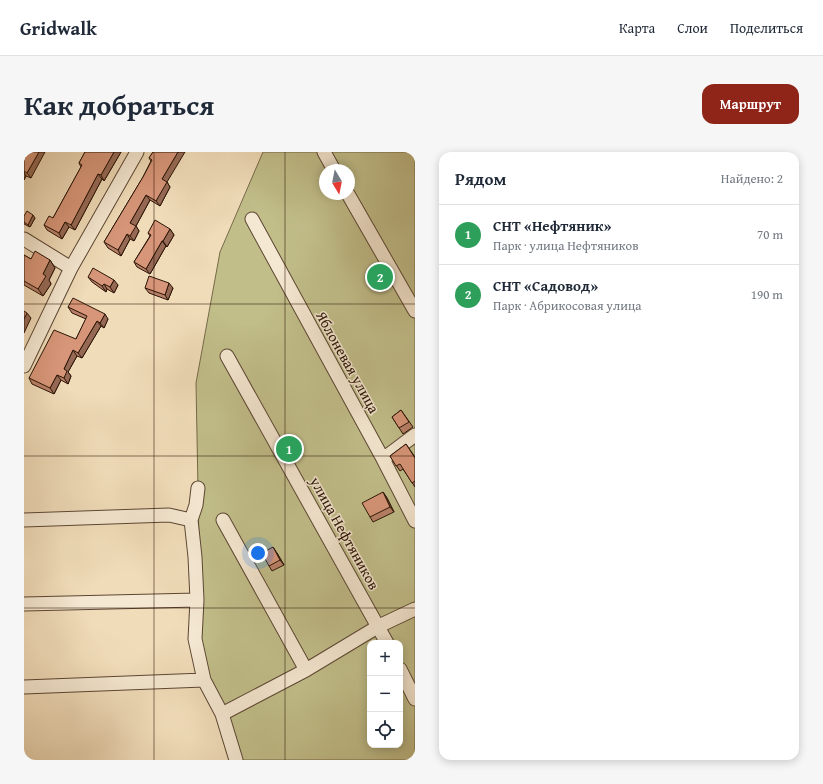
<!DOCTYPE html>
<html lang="ru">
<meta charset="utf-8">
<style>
body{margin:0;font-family:"Gentium Book Plus",serif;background:#f6f6f7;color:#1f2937}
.controls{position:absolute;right:12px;bottom:12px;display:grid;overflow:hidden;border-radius:8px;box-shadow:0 2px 10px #0003}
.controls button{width:36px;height:36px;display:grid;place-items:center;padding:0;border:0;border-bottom:1px solid #e0e1e3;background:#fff;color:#1f2937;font:20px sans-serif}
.compass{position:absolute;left:295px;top:12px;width:36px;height:36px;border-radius:50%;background:#fff;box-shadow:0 2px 10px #0003;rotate:170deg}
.you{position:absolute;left:234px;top:401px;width:14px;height:14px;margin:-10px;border:3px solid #fff;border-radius:50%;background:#1a73e8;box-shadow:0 0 0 6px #1a73e833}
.badge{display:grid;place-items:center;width:26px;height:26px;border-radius:50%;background:#8f2418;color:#fff;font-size:13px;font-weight:700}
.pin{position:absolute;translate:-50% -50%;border:2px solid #fff;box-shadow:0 1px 4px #0006}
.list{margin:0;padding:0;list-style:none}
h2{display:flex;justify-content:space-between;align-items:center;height:52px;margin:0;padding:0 16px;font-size:17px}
h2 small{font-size:13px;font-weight:400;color:#747a83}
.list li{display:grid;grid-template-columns:26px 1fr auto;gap:12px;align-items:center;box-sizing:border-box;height:60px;padding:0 16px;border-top:1px solid #e0e1e3}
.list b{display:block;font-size:15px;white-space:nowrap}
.list p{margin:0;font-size:13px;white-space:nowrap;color:#747a83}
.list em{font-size:13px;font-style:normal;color:#747a83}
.icon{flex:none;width:22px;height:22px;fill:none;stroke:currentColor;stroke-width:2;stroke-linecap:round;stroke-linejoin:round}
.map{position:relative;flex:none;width:391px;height:608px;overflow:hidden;border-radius:12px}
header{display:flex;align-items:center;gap:24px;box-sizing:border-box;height:56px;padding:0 20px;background:#fff;border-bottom:1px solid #e0e1e3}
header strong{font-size:19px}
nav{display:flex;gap:22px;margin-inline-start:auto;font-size:14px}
.intro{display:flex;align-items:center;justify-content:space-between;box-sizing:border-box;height:96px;padding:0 24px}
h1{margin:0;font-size:28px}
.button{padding:10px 18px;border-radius:12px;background:#8f2418;color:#fff;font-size:14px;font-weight:700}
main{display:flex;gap:24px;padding:0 24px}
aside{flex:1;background:#fff;border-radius:12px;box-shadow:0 2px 10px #0003}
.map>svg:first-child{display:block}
.green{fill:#c1be8a;stroke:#766948;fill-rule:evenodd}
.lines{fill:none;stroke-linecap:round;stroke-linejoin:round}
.minor-casing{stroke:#5c4633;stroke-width:15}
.minor{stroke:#f5e8d2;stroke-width:13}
.wall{fill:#b98168;stroke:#2b1406}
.shaded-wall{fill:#966955;stroke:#2b1406}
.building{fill:#d79679;stroke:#2b1406}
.grid{fill:none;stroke:#2b1406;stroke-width:1;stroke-opacity:0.55}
.labels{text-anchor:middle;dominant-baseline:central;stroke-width:3;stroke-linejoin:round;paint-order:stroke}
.street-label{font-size:15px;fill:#2b1406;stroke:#f5e8d2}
</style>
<header>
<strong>Gridwalk</strong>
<nav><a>Карта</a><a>Слои</a><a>Поделиться</a></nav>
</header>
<div class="intro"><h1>Как добраться</h1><a class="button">Маршрут</a></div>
<main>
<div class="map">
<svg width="391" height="608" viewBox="0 0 391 608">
<rect width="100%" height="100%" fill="#f0dcb9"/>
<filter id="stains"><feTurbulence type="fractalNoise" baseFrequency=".005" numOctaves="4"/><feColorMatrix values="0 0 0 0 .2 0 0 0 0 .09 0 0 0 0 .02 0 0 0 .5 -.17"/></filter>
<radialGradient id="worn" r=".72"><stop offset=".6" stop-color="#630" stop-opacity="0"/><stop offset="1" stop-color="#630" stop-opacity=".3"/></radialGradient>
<path class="green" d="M239,0H391V608H218L181,517L177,496L172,231L196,100ZM301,18H325V42H301ZM346,491H376V593H346Z"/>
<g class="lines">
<g class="minor-casing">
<path id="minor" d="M300,0L310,18
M324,42L391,159
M228,67L359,307L391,369
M0,87L47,116
M203,204L363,491
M0,214L47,116L113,0
M359,307L391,283
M174,336L172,353L167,368L171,405L173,448L171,487L180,528L198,562L282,518L355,474L391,457
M0,368L145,363L167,368
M199,368L282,518
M0,452L173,448
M376,517L391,547
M0,535L180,528
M198,562L212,608"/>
</g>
<use href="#minor" class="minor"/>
</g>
<path class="wall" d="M0,0L7,26L2,24L0,28Z
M61,0H97L80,29L78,27L51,78L45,75L38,87L23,78L20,73L29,66L57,15L55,11Z
M129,0L143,30L146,35L136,54L126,48L112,74L115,79L110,89L106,87L97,104L84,96L80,90L119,25L127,9L125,6Z
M0,64L11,66L6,75L0,72Z
M146,77L150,83L143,95L142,94L126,122L113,115L110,110L126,84L124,81Z
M0,103L7,107L26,108L31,116L25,128L27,132L19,144L0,133Z
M64,125L94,133L90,141L83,137L82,140L68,130Z
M121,136H149L144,148L125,141Z
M44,155L84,167L80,176L77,174L58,206L53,204L44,220L47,224L44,232L37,228L30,242L8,232L5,226L52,187L62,167L48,161Z
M377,258L389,275L379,282L368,265Z
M382,292L391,305V335L379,317L376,319L366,304Z
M359,340L363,346L370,360L349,370L346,365Z
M253,401L260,413L248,419L245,414Z"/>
<path class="shaded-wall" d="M15,0H21L7,26L3,21Z
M90,0H97L80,29L77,23Z
M154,0H161L143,30L146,35L136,54L132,49L138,27Z
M0,20L2,24L0,28Z
M74,22L78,27L51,78L47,73Z
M122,43L126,48L112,74L115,79L110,89L106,84V71Z
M9,63L11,66L6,75L4,73Z
M41,70L45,75L38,87L35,81Z
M146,77L150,83L143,95L139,89Z
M103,82L106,87L97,104L94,98Z
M138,89L142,94L126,122L122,117Z
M26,108L31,116L25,128L27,132L19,144L14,137L19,122Z
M90,128L94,133L90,141L86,135Z
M145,131L149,136L144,148L141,143Z
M80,132L83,137L82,140L78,134Z
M3,161L7,166L0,181V167Z
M81,162L84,167L80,176L76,171Z
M73,169L77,174L58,206L54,201Z
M49,198L53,204L44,220L47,224L44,232L40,226V217Z
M33,223L37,228L30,242L26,236Z
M359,340L363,346L370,360L366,355Z
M249,395L253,401L260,413L256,408Z"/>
<path class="building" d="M0,0H15L3,21L0,19Z
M61,0H90L77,23L74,22L47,73L41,70L35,81L20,73L25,64L29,66L58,13L55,11Z
M129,0H154L138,27L143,30L132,49L122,43L106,71L112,74L106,84L103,82L94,98L80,90L119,25L128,8L125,6Z
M3,59L9,63L4,73L0,70V64Z
M131,68L146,77L139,89H138L122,117L110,110L127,83L124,81Z
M11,99L26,108L19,122L22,124L14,137L0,129V103L7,107Z
M69,116L90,128L86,135L80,132L78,134L64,125Z
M125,124L145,131L141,143L121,136Z
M49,146L81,162L76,171L73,169L54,201L49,198L40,217L43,219L40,226L33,223L26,236L5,226L30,178L52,187L63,164L44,155Z
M0,159L3,161L0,167Z
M377,258L385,270L375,276L368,265Z
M382,292L391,306V329L388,331L376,312L372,314L366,304Z
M359,340L366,355L346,365L338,351Z
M249,395L256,408L245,414L238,401Z"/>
<path class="grid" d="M130,0V608M261,0V608M0,152H391M0,304H391M0,456H391"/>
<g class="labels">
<g class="street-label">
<text transform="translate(324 210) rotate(61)">Яблоневая улица</text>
<text transform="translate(321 381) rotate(61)">улица Нефтяников</text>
</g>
</g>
<rect width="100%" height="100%" filter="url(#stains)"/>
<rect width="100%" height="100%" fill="url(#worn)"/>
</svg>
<div class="controls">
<button>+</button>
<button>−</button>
<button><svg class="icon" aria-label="locate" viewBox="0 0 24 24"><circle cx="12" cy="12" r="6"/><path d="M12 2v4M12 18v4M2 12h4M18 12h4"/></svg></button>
</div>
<svg class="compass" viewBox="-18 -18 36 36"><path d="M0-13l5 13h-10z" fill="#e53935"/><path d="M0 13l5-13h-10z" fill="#747a83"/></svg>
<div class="you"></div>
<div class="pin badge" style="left:265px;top:297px;background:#2e9e5b">1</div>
<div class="pin badge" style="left:356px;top:125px;background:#2e9e5b">2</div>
</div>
<aside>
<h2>Рядом<small>Найдено: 2</small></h2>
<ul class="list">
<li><span class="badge" style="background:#2e9e5b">1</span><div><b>СНТ «Нефтяник»</b><p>Парк · улица Нефтяников</p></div><em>70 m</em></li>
<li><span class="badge" style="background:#2e9e5b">2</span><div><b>СНТ «Садовод»</b><p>Парк · Абрикосовая улица</p></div><em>190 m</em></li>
</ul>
</aside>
</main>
